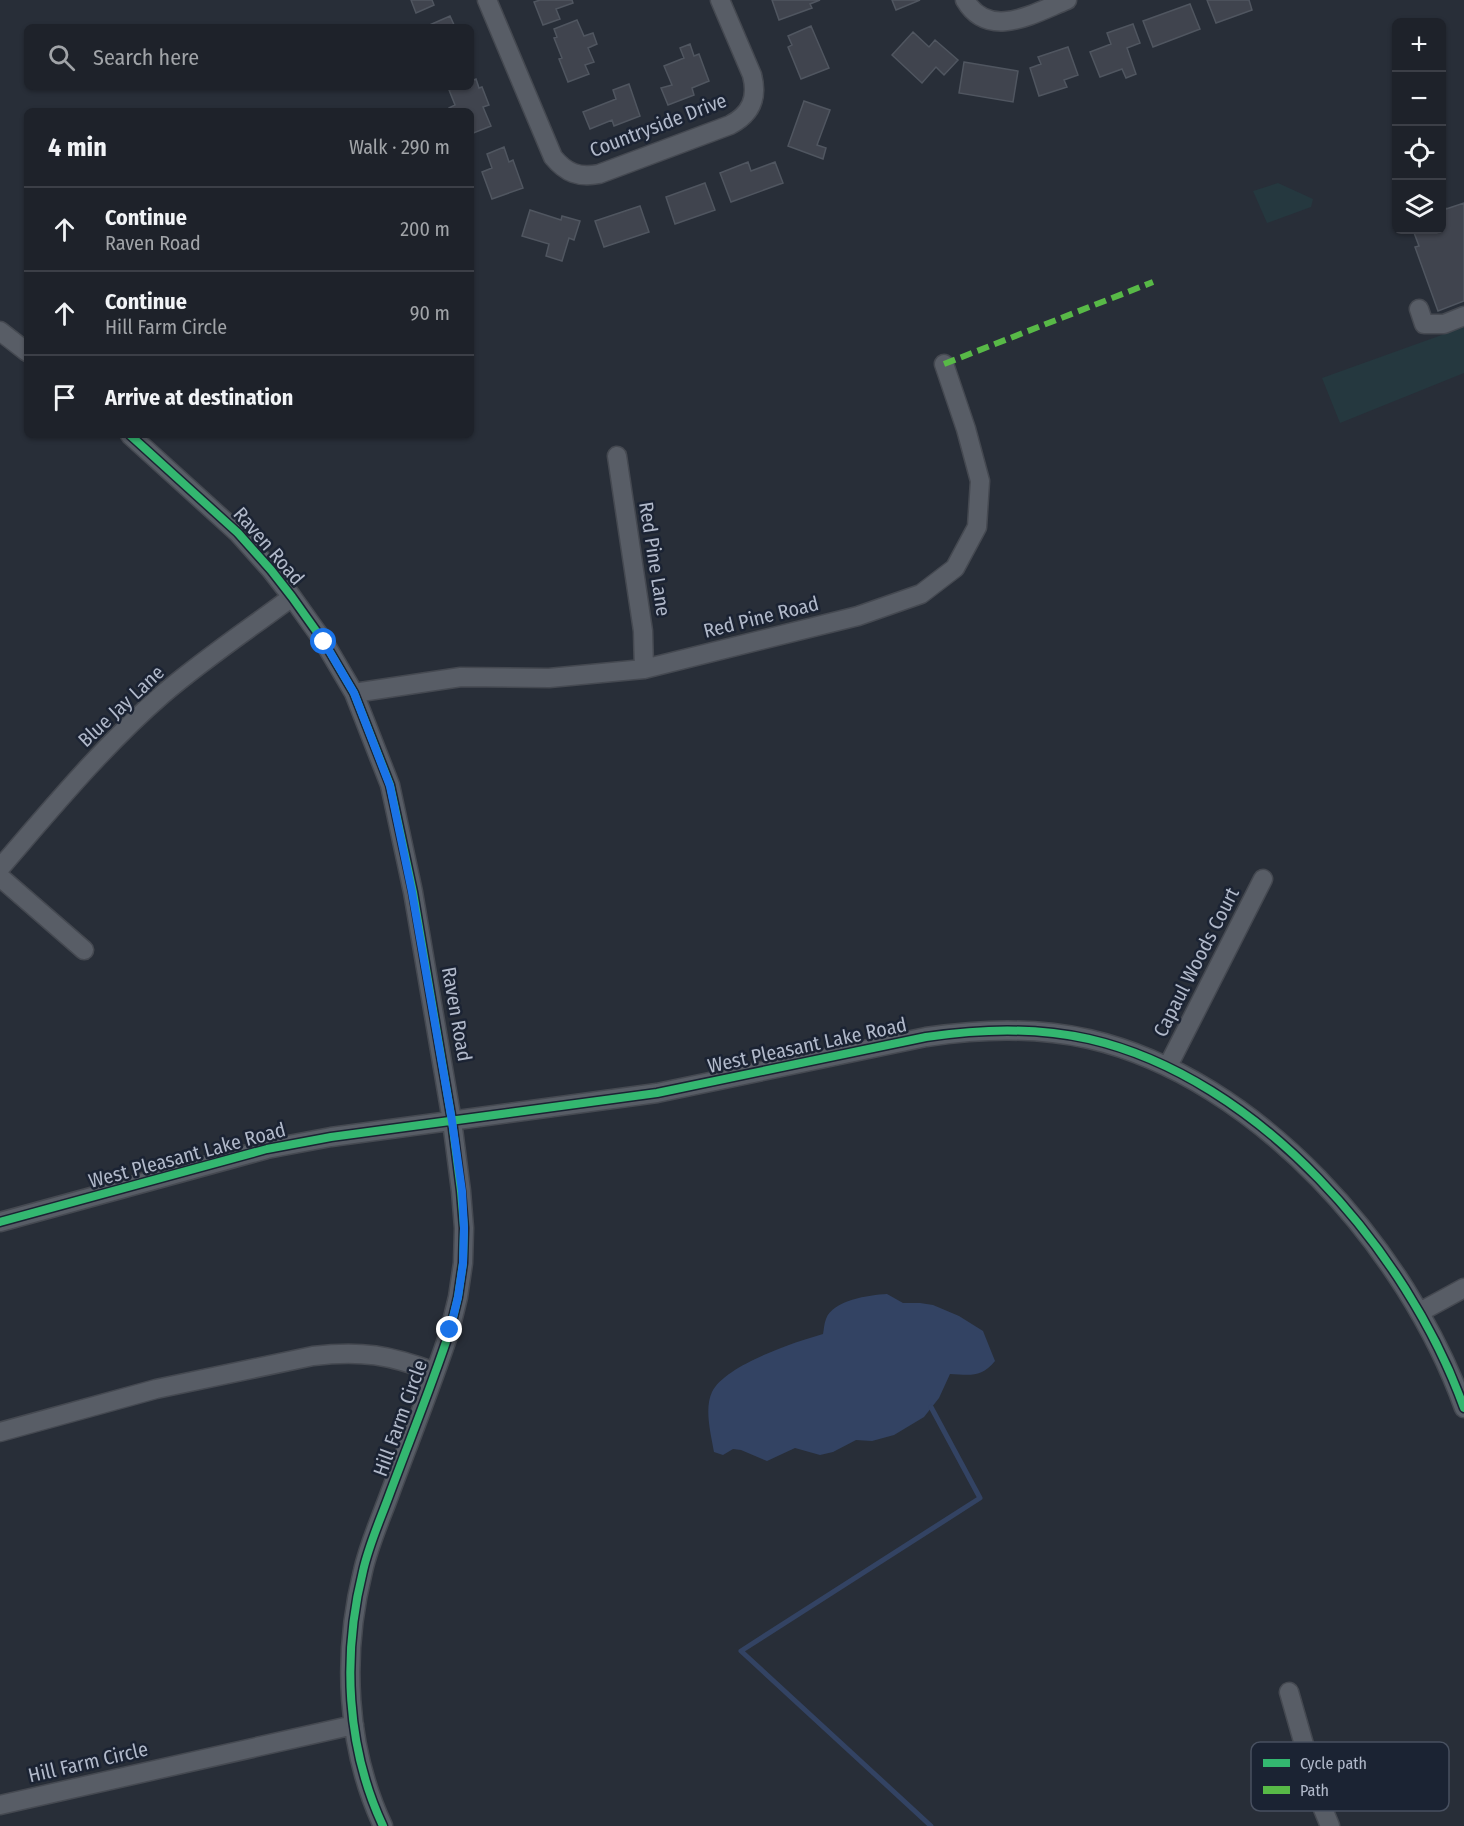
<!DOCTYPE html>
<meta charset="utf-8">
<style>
body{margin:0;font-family:"Fira Sans Condensed",sans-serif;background:#2b2f36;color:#f1f3f6}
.controls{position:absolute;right:18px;top:18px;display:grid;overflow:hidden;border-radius:9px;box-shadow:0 2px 4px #0004}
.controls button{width:54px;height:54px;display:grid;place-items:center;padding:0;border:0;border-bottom:2px solid #3c3f47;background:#1e222a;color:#f1f3f6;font:30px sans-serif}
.stop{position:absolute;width:18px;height:18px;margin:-14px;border:4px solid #1a73e8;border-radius:50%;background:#fff}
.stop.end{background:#1a73e8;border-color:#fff;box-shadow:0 2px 6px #0008}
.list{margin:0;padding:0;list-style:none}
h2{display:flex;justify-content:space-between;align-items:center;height:78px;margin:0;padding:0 24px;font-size:26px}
h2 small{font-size:20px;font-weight:400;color:#a1a4a8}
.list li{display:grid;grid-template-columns:39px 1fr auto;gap:18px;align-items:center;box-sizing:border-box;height:84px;padding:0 24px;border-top:2px solid #3c3f47}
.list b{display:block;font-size:22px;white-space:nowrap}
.list p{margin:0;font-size:20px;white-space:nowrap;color:#a1a4a8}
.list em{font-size:20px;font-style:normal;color:#a1a4a8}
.icon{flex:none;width:33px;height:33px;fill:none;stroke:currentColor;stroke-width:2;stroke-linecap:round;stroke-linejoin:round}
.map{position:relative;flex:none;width:1464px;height:1826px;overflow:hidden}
.search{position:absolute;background:#1e222a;box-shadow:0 2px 4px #0004;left:24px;top:24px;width:450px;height:66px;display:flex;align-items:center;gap:15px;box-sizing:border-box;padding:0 21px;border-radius:9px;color:#a1a4a8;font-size:22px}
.panel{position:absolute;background:#1e222a;box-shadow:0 2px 4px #0004;left:24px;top:108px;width:450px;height:330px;border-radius:9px}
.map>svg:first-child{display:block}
.green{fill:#25383f}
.water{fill:#334363}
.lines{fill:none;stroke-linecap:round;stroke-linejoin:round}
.stream{stroke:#334363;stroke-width:5}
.building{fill:#40444e;stroke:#505660;stroke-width:1.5}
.minor-casing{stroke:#454951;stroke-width:21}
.minor{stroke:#585d66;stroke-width:18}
.quiet{stroke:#58b947;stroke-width:6;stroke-dasharray:12 6;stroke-linecap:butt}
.cycleway-casing{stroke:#1b2333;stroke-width:11}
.cycleway{stroke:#33b770;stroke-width:8}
.route{stroke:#1a73e8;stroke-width:8}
.labels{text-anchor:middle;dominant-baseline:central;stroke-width:5;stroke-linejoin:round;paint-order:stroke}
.street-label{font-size:20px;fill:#b1b9ca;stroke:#1b2333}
.key{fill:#1b2333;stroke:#485060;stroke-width:1.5}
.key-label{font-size:16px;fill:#b1b9ca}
</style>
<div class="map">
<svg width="1464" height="1826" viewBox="0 0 1464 1826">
<rect width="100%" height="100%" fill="#282e38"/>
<path class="green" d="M1278,183L1313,199L1311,207L1267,223L1253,191Z
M1464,327V373L1340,423L1322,378Z"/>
<path class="water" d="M887,1294L903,1303H920L933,1305L959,1316L983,1331L995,1361C981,1378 970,1375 950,1374L939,1398L924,1417L894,1435L872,1441L856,1440L833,1452L820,1455L795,1448L767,1461L741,1450L733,1449L723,1455L714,1452C711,1434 704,1409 712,1392C725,1365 795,1342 823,1334C824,1329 824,1324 826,1319C833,1300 869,1295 887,1294Z"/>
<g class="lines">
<path class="stream" d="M931,1826L741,1651L980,1498L931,1407"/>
</g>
<path class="building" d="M411,0H432L434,5L416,13Z
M540,0H572L573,3L556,9L560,19L543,25L534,2Z
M772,0H820L810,4L812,8L779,20Z
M892,0H920L896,10Z
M1207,0H1249L1252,10L1216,23Z
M1190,4L1200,29L1153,47L1143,21Z
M450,16L455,27H425Z
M577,20L584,36L593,33L597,44L588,48L594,62L585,65L589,74L568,82L559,59L562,58L554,38L557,37L554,29Z
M1133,24L1140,43L1127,48L1136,74L1126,78L1122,69L1100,77L1090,52L1111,44L1107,33Z
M811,26L829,68L801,79L788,47L792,45L788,36Z
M913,32L929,47L935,40L958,60L944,75L936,67L922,83L892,55Z
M690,44L694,56L699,54L709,81L692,88L694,95L668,105L661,88L672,85L664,66L684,58L680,48Z
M1068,47L1078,75L1064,80L1067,87L1039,96L1030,68L1041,64L1038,57Z
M964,62L1018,71L1013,102L959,93Z
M476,79L479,88L482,87L489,105L483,107L491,126L471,134V111H450L449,108L455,105L449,90L456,87H471V81Z
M629,84L640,116L614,126L612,120L590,129L583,112L616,99L613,90Z
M804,101L830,110L817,145L826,148L823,159L788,146Z
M504,147L509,162L513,160L523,188L492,199L482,172L492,168L487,154Z
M748,162L751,171L775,162L783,183L731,202L720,173Z
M705,183L715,210L675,224L666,197Z
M1442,198L1446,209L1464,203V301L1438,311L1415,247L1419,246L1413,230H1442Z
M640,206L649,232L604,247L595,221Z
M530,210L561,220L562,216L580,221L574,240L569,238L562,261L546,256L549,244L522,236Z"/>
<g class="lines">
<g class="minor-casing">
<path id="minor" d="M487,0L553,157C566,173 579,178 599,174L730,125C751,114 758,98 752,75L720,0
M965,0C989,41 1034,13 1067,0
M1419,309L1424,324H1444L1464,316
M0,331L27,352
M130,435L238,533L271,570L292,597L324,642L354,693L390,785L413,892L452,1121L461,1191L464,1228L463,1263L458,1297L450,1330C432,1385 410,1439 390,1493C381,1518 369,1544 363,1571C342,1655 346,1747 383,1826
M617,456L643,631L644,669
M354,693L461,677L549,678L644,669L858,616L921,594L955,568L977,527L980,481L966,429L944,364
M0,868C52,808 103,746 163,694C204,659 249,629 292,597
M0,877L84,950
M1168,1066L1263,879
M0,1222L267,1149L331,1137L657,1093L926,1037C981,1029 1034,1027 1089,1039C1258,1078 1407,1249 1464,1408
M1420,1312L1464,1288
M0,1432L156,1389L313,1356C361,1350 390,1355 435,1372
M1289,1692L1321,1804L1330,1826
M0,1805L354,1725"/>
</g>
<use href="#minor" class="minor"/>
<path class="quiet" d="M944,364L1153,282"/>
<g class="cycleway-casing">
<path id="cycleway" d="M130,435L238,533L271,570L292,597L324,642L354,693L390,785L413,892L452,1121L461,1191L464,1228L463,1263L458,1297L450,1330C432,1385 410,1439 390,1493C381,1518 369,1544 363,1571C342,1655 346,1747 383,1826
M0,1222L267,1149L331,1137L657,1093L926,1037C981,1029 1034,1027 1089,1039C1258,1078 1407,1249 1464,1408"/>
</g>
<use href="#cycleway" class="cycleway"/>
</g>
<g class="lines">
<path class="route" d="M324,642L354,693L390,786L412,892L452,1121L462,1191L464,1228L463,1263L458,1297L450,1330"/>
</g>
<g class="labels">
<g class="street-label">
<text transform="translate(658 125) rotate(-21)">Countryside Drive</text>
<text transform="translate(269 546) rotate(49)">Raven Road</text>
<text transform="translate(655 559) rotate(81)">Red Pine Lane</text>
<text transform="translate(761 617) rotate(-14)">Red Pine Road</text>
<text transform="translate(121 706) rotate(-43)">Blue Jay Lane</text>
<text transform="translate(1196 962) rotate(-63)">Capaul Woods Court</text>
<text transform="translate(457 1014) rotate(80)">Raven Road</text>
<text transform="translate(807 1045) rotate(-12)">West Pleasant Lake Road</text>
<text transform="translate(187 1155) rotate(-15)">West Pleasant Lake Road</text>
<text transform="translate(400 1418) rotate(-70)">Hill Farm Circle</text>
<text transform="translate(88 1762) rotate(-13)">Hill Farm Circle</text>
</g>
</g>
<rect x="1251" y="1742" width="198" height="69" rx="9" class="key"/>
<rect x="1263" y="1759" width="27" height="8" fill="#33b770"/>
<rect x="1263" y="1786" width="27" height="8" fill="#58b947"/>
<g class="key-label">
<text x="1300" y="1769">Cycle path</text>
<text x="1300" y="1796">Path</text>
</g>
</svg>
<div class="controls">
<button>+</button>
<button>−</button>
<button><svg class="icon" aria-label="locate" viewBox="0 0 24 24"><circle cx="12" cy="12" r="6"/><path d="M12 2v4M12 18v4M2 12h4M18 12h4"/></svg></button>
<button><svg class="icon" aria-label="layers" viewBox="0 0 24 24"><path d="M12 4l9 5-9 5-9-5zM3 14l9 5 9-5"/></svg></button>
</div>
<div class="stop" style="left:324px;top:642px"></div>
<div class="stop end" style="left:450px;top:1330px"></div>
<div class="search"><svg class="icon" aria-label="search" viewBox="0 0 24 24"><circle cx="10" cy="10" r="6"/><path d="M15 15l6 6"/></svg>Search here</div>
<section class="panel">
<h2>4 min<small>Walk · 290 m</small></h2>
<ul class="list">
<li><svg class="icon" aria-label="ahead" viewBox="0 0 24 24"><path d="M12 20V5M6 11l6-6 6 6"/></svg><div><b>Continue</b><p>Raven Road</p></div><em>200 m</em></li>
<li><svg class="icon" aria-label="ahead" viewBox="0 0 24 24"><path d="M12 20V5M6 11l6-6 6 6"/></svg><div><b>Continue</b><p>Hill Farm Circle</p></div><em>90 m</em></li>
<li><svg class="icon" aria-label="arrive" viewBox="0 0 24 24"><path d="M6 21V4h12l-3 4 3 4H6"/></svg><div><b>Arrive at destination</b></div></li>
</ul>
</section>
</div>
